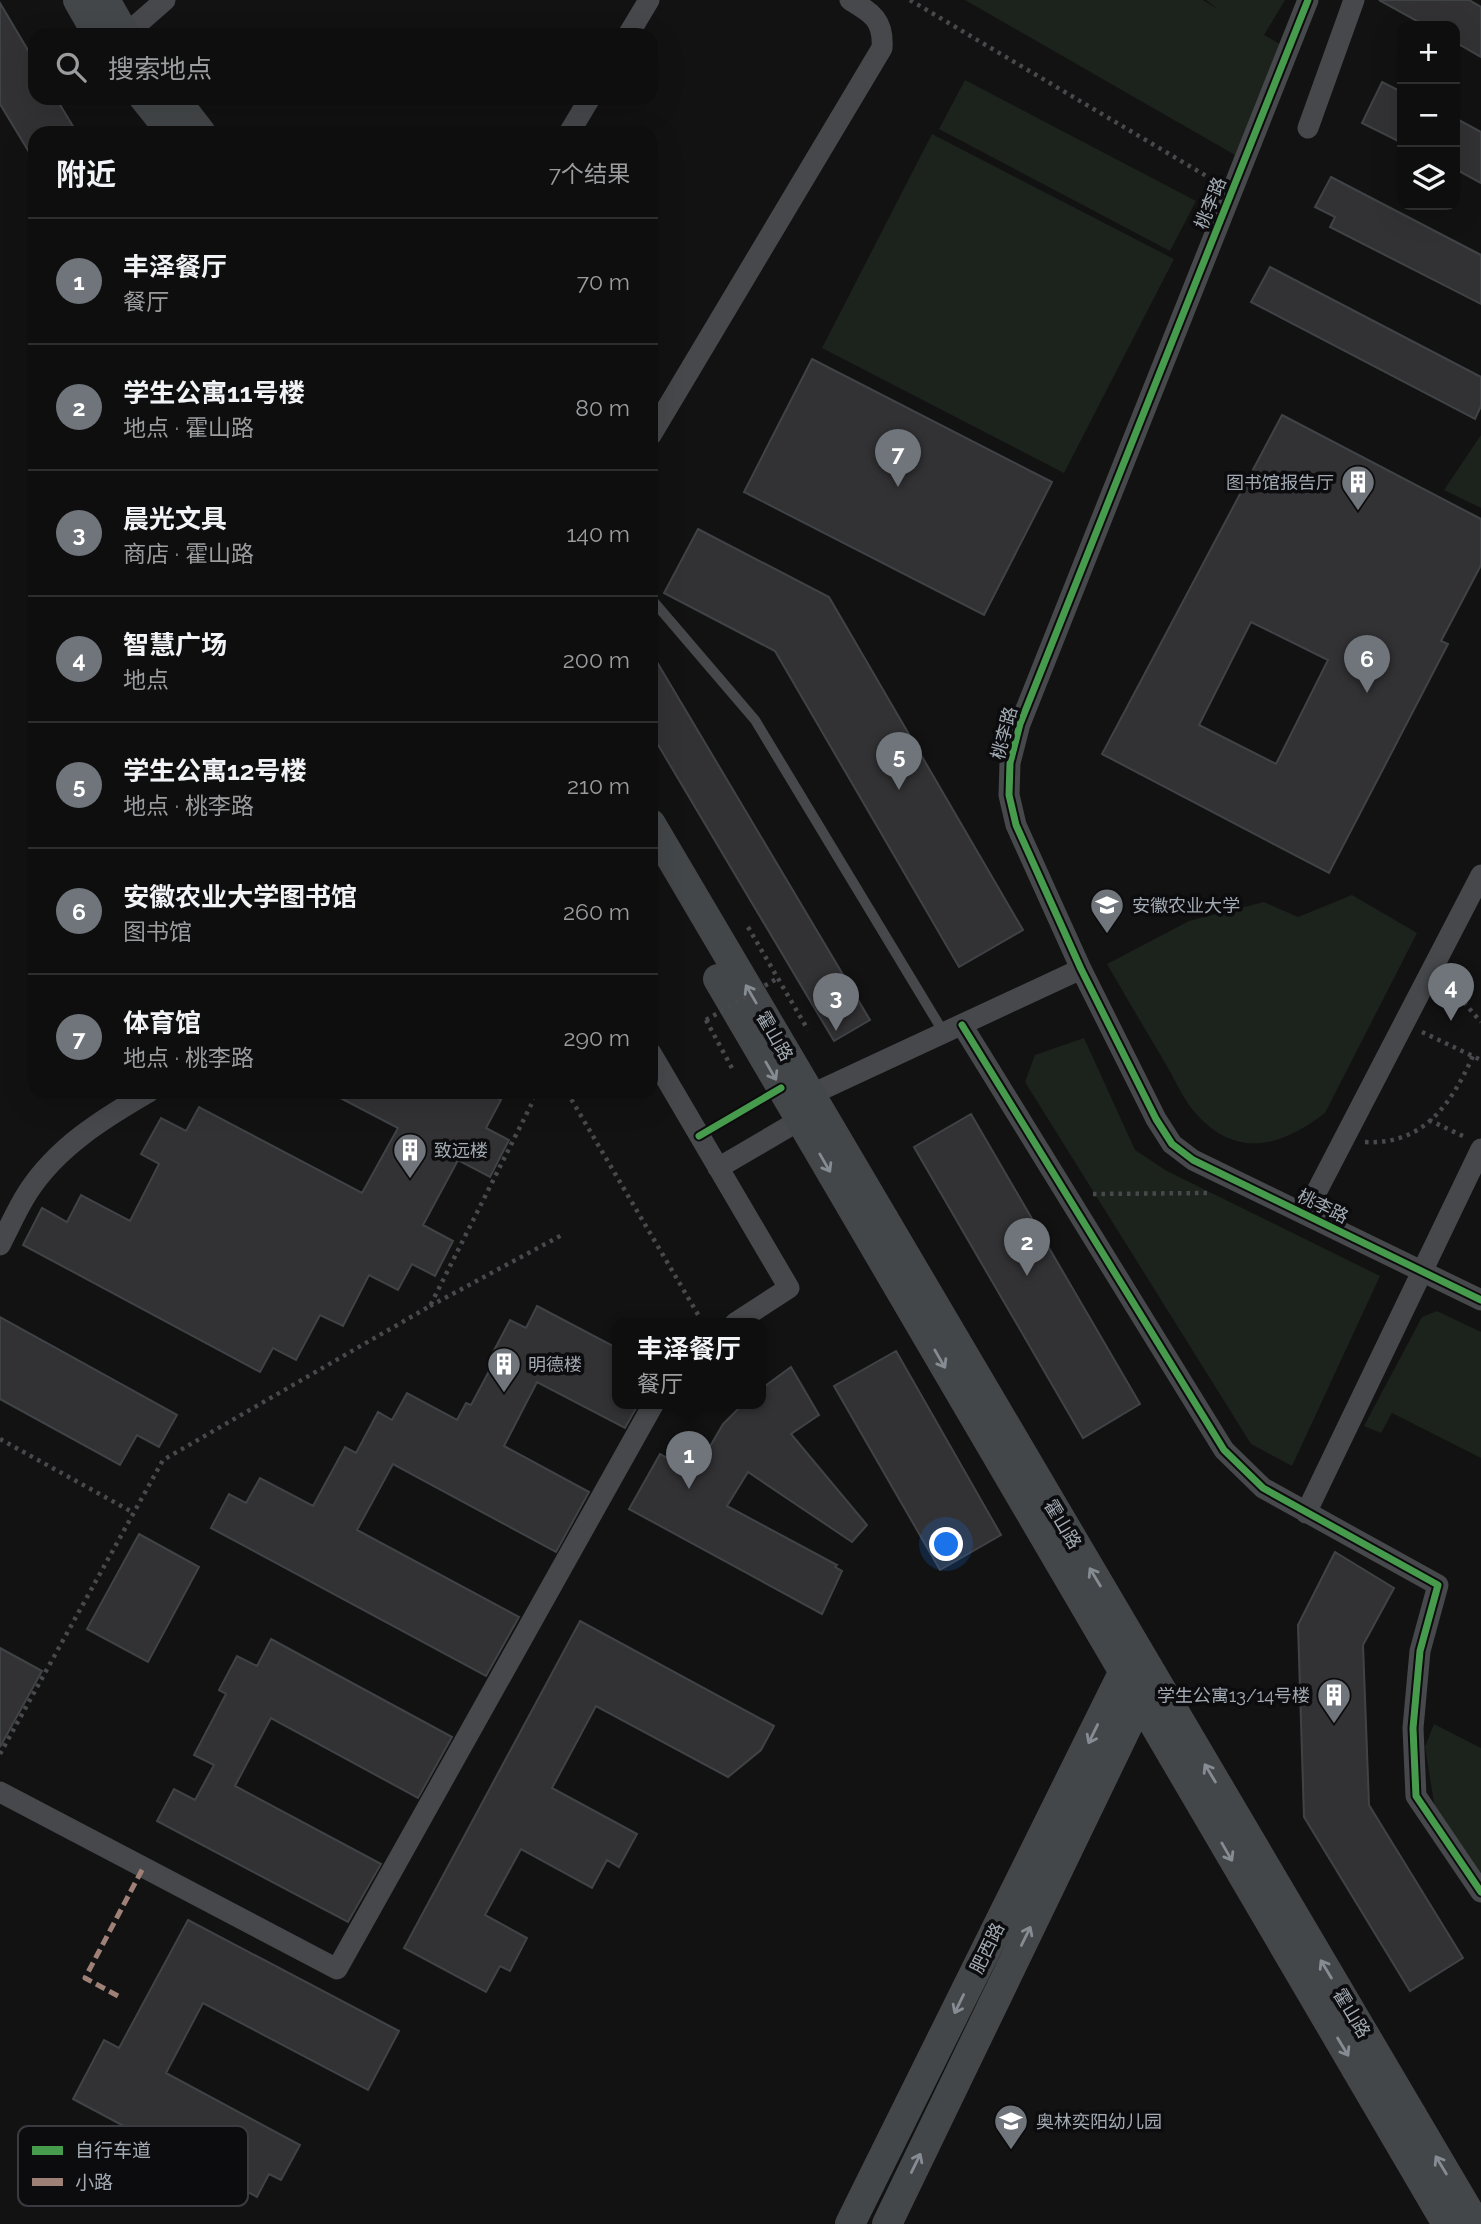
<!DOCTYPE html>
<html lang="zh">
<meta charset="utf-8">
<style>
body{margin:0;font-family:Raleway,"Noto Sans SC",sans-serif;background:#171717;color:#f1f3f6}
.controls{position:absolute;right:21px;top:21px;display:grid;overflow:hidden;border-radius:14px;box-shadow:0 7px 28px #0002}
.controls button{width:63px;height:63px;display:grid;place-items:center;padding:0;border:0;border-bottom:2px solid #2e2e2e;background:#0e0e0e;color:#f1f3f6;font:35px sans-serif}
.you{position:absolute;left:947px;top:1545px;width:24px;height:24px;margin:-18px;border:5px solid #fff;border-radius:50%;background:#1a73e8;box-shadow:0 0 0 10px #1a73e833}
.badge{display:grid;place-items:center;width:46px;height:46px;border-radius:50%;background:#70757b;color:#fff;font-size:23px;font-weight:700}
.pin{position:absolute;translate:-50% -58px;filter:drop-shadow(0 2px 4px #0008)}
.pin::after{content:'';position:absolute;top:37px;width:24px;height:21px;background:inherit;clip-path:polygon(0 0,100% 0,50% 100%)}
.popup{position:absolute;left:612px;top:1318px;width:154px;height:91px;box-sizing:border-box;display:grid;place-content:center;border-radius:14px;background:#0e0e0e;filter:drop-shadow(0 2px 5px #0005);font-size:23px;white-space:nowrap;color:#9b9c9e}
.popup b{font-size:26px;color:#f1f3f6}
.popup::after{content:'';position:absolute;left:50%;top:100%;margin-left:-14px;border:14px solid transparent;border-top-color:#0e0e0e}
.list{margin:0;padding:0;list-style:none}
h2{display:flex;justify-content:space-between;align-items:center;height:91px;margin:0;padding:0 28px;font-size:30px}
h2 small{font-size:23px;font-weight:400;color:#9b9c9e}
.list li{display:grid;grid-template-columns:46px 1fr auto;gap:21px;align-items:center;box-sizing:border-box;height:126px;padding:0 28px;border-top:2px solid #2e2e2e}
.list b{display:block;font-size:26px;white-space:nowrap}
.list p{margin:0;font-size:23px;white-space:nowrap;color:#9b9c9e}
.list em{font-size:23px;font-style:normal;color:#9b9c9e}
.icon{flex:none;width:38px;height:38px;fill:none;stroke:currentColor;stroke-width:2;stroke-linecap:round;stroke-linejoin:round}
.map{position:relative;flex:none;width:1481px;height:2224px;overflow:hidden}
.search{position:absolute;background:#0e0e0e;box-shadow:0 7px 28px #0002;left:28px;top:28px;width:630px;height:77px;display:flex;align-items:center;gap:18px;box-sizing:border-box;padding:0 24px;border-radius:21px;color:#9b9c9e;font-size:26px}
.panel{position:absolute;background:#0e0e0e;box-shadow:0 7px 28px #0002;left:28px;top:126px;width:630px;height:973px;border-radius:21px}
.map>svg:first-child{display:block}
.green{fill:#1c221c}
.building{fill:#323235;stroke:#404346;stroke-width:2;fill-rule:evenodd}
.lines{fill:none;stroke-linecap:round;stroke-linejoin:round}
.path{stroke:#48494d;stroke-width:4.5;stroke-dasharray:3.5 5;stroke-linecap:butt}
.lane{stroke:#46484b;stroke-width:10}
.street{stroke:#46484b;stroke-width:21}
.secondary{stroke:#444749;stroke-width:30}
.path-bridge{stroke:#48494d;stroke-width:4.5;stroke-dasharray:3.5 5;stroke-linecap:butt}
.quiet{stroke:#9e8076;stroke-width:5;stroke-dasharray:10 5;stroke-linecap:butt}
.cycleway-casing{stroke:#0c0c0e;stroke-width:11}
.cycleway{stroke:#469c4c;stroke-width:7}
.oneway{stroke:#868c93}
.labels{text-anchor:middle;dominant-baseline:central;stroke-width:7;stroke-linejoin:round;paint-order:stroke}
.street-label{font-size:18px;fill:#a2aab3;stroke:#0c0c0e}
.poi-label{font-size:18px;fill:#a2aab3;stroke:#0c0c0e;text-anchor:start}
.key{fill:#0c0c0e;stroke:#393b40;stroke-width:2}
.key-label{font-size:19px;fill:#a2aab3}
</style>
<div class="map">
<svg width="1481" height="2224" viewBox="0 0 1481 2224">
<rect width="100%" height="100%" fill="#121212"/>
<path class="green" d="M965,0H1203L1218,9L1206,0H1285L1264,35L1294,52L1235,155Z
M965,80L1196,201L1170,251L939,129Z
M932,134L1174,259L1064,473L822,348Z
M1481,435V508L1444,490Z
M1352,895L1417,933L1325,1113C1283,1145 1239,1160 1198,1116C1184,1102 1175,1079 1164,1061C1145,1029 1126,997 1107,964L1189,921L1264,902L1298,917Z
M1084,1038L1135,1150L1167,1171L1380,1276L1292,1466L1251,1444L1025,1082L1035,1055Z
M1437,1311L1481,1332V1458L1392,1413L1381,1433L1364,1426L1422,1317Z
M1434,1724L1481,1748V1879L1437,1821L1425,1747Z"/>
<path class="building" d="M1379,0H1469L1481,7V57L1455,42V26H1426Z
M0,3L35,62V98H56L77,133H35V162L0,104Z
M1382,82L1402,92V143L1362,123Z
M1455,118L1481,132V183L1455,169Z
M1331,177L1481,255V304L1330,227L1335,217L1315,207Z
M1270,267L1481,377V406L1475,419L1251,302Z
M812,359L1052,482L984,615L744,492Z
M1282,415L1481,519V565L1441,641L1448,644L1329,873L1102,754ZM1251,622L1328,660L1276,764L1199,725Z
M698,529L829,597L1023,930L959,967L775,651L664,593Z
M651,652L870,1020L834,1041L651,733Z
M329,1092H487L501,1100L486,1128L509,1140L490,1177L458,1160L423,1225L453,1241L435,1276L412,1264L398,1290L369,1275L343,1326L320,1315L296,1360L273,1348L260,1372L23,1245L42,1208L67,1222L81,1195L130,1221L159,1164L141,1154L161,1118L186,1131L199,1107L362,1193L398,1128Z
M971,1114L1140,1404L1083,1438L914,1147Z
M537,1306L617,1348V1403H639L625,1428L537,1382L504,1446L589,1492L556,1552L393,1464L357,1530L519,1617L486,1676L211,1528L229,1494L246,1503L260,1478L313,1506L345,1447L356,1453L378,1412L392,1420L407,1393L457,1420L466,1403L471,1405L495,1360L490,1358L510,1320L526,1328Z
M0,1317L177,1415L159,1447L137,1435L120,1465L0,1399Z
M896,1351L1001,1535L940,1570L834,1386Z
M791,1367L819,1415L791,1434L867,1525L852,1542L748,1472L727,1506L837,1565L835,1567L842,1571L822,1614L629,1509L660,1454L695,1472L723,1424L744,1403H761V1389Z
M139,1534L199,1567L148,1662L87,1629Z
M1335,1552L1394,1588L1363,1645L1369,1805L1463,1958L1410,1991L1304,1817L1298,1625Z
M580,1621L774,1726L761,1750L728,1777L596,1706L552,1788L637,1834L619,1867L607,1860L592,1888L521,1849L485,1915L527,1938L510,1971L500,1966L486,1992L404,1948Z
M271,1639L452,1737L418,1798L271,1718L235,1786L381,1864L348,1922L157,1821L174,1789L195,1800L214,1765L194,1755L226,1694L219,1690L237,1656L257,1666Z
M0,1648L42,1671L0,1747Z
M188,1920L399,2031L368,2090L203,2003L166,2073L300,2145L281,2180L269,2174L257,2197L73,2099L104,2040L119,2048Z"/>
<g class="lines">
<path class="path" d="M910,0L1213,180
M748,927L808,1030
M1447,983L1481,1022
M706,1020L733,1070
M1422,1032L1481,1060
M567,1092L703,1323
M1429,1120L1463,1136
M1365,1142C1424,1145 1451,1104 1473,1056
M1093,1194L1207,1193
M430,1306L562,1235
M0,1439L134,1513
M0,1754L163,1460L430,1306L532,1103L534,1092"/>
<path class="lane" d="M654,602L755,720L944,1033"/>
<path class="street" d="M1308,0L1020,724L1010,763L1009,795L1016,825L1081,969L1156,1119L1172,1144L1193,1160L1481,1300
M125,35L165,0
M628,35L649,0
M1308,128L1354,0
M569,133L590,98
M651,435L882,48C884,20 872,13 850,0
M962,1025L1224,1450L1263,1488L1438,1585L1420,1651L1413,1728L1416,1796L1481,1892
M651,1053L789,1288L735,1323
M810,1095L1081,969
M718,1168L800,1120
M1305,1214L1481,875
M0,1245C9,1228 17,1209 28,1192C57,1147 104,1118 149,1092
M1306,1513L1481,1149
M0,1792L337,1969L654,1403"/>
<path class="secondary" d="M78,0L98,35
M105,0L125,35
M144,98L172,133
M174,98L201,133
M651,824L1476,2224
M718,979L1447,2224
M850,2224L1123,1673
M887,2224L1139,1702"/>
<path class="path-bridge" d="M706,1020L778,978"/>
<path class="quiet" d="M118,1996L85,1978L143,1868"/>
<g class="cycleway-casing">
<path id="cycleway" d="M1308,0L1020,724L1010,763L1009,795L1016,825L1081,969L1156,1119L1172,1144L1193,1160L1481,1300
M962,1025L1224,1450L1263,1488L1438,1585L1420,1651L1413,1728L1416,1796L1481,1892
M699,1136L781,1088"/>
</g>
<use href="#cycleway" class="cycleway"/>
</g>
<defs><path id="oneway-shaft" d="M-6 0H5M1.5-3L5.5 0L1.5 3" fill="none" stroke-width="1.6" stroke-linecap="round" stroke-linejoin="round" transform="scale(1.75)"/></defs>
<g class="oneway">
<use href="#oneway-shaft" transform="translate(751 994) rotate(-120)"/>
<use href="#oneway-shaft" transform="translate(771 1071) rotate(60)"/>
<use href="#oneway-shaft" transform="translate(825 1163) rotate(60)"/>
<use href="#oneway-shaft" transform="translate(940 1359) rotate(60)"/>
<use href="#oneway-shaft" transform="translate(1095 1577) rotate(-121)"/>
<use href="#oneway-shaft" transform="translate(1093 1734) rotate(116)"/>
<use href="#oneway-shaft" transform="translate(1210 1773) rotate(-121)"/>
<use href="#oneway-shaft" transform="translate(1227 1852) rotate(60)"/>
<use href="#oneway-shaft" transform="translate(1026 1936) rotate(-64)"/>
<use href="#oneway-shaft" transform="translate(1326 1969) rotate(-121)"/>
<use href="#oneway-shaft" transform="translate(959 2004) rotate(116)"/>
<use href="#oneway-shaft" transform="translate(1343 2047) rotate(59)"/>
<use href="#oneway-shaft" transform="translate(916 2163) rotate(-64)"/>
<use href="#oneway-shaft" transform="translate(1441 2165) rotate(-121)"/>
</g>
<defs>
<g id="building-pin" transform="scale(1.75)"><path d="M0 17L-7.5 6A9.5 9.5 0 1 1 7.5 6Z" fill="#70757b" stroke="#0c0c0e"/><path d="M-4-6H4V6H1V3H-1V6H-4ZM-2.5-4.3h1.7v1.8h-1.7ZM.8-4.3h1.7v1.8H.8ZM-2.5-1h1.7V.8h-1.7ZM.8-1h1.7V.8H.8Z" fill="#fff"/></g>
<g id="university-pin" transform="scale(1.75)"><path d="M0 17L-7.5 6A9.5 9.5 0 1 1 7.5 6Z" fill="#70757b" stroke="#0c0c0e"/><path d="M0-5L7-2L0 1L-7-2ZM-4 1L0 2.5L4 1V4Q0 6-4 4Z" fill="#fff"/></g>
<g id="school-pin" transform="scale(1.75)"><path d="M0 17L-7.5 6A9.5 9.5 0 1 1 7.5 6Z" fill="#70757b" stroke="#0c0c0e"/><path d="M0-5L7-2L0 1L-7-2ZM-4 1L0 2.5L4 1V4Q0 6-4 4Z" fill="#fff"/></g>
</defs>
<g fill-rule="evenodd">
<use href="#building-pin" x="1358" y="482"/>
<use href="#university-pin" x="1107" y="905"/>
<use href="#building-pin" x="410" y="1150"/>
<use href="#building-pin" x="504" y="1364"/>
<use href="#building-pin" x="1334" y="1695"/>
<use href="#school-pin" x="1011" y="2121"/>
</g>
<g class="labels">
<g class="street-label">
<text transform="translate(1210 203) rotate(-68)">桃李路</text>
<text transform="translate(1004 733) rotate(-75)">桃李路</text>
<text transform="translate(775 1036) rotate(60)">霍山路</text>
<text transform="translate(1323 1206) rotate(26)">桃李路</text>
<text transform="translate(1063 1524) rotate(59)">霍山路</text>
<text transform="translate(987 1948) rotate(-64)">肥西路</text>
<text transform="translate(1352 2013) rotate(59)">霍山路</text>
</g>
<g class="poi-label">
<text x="1334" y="482" text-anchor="end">图书馆报告厅</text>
<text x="1132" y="905">安徽农业大学</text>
<text x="434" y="1150">致远楼</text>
<text x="528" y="1364">明德楼</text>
<text x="1310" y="1695" text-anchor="end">学生公寓13/14号楼</text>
<text x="1036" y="2121">奥林奕阳幼儿园</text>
</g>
</g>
<rect x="18" y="2126" width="230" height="80" rx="10" class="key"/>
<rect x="32" y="2146" width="31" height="9" fill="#469c4c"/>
<rect x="32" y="2178" width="31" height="8" fill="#9e8076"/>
<g class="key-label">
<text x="75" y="2157">自行车道</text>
<text x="75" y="2189">小路</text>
</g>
</svg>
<div class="controls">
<button>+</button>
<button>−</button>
<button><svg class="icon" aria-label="layers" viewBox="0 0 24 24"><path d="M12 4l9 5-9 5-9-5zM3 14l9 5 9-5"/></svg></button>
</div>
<div class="you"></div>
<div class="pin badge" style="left:689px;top:1489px">1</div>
<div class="popup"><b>丰泽餐厅</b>餐厅</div>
<div class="pin badge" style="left:1027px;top:1276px">2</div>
<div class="pin badge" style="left:836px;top:1031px">3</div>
<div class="pin badge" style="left:1451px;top:1021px">4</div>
<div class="pin badge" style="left:899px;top:790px">5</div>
<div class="pin badge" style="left:1367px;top:693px">6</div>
<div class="pin badge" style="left:898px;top:487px">7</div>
<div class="search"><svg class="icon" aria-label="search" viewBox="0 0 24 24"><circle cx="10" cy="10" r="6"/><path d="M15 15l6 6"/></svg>搜索地点</div>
<section class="panel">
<h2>附近<small>7个结果</small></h2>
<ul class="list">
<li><span class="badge">1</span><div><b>丰泽餐厅</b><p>餐厅</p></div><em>70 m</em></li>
<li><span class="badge">2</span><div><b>学生公寓11号楼</b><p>地点 · 霍山路</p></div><em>80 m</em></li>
<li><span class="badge">3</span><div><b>晨光文具</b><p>商店 · 霍山路</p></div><em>140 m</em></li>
<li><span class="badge">4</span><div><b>智慧广场</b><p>地点</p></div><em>200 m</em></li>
<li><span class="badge">5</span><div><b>学生公寓12号楼</b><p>地点 · 桃李路</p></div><em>210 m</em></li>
<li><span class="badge">6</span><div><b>安徽农业大学图书馆</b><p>图书馆</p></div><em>260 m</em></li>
<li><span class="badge">7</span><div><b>体育馆</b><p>地点 · 桃李路</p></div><em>290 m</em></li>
</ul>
</section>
</div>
